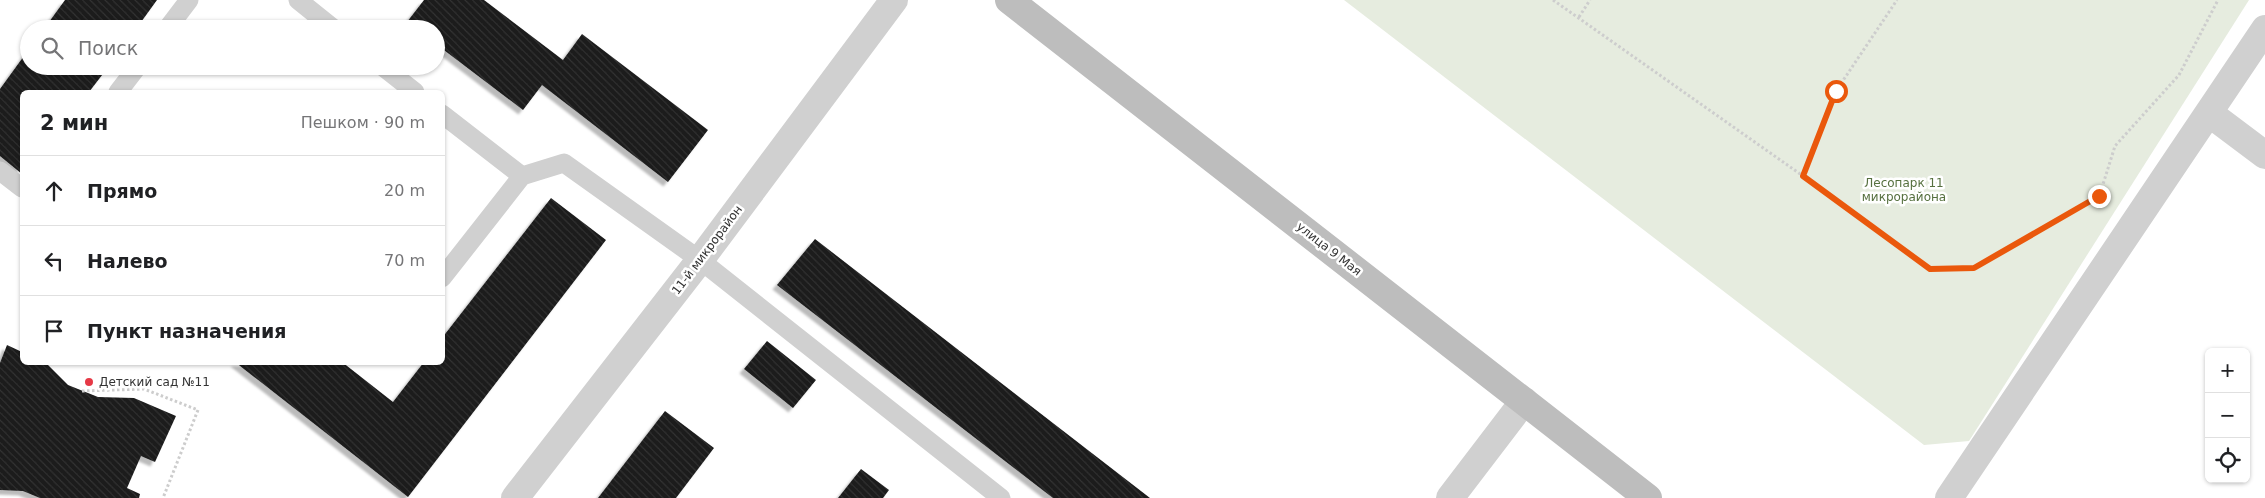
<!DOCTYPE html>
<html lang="ru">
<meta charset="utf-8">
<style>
body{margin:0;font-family:"DejaVu Sans",sans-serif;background:#f6f6f6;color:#202124}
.controls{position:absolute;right:15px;bottom:15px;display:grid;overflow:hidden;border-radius:8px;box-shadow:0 1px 4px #0004}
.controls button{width:45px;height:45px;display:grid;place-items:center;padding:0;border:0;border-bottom:1px solid #e0e0e0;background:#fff;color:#202124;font:25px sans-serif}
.stop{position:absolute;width:15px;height:15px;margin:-11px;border:4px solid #ea580c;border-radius:50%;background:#fff}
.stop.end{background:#ea580c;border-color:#fff;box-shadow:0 1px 5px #0008}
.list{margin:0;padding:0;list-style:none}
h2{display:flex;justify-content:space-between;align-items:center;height:65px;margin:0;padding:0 20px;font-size:21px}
h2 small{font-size:16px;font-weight:400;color:#757577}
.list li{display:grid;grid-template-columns:32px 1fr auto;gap:15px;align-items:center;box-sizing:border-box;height:70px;padding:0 20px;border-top:1px solid #e0e0e0}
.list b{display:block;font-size:19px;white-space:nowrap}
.list em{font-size:16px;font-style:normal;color:#757577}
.icon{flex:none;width:28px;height:28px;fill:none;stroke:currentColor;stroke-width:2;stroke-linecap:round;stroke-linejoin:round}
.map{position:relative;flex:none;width:2265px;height:498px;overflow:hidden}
.search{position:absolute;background:#fff;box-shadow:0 1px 4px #0004;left:20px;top:20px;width:425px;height:55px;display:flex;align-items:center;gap:12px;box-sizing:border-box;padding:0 18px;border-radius:28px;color:#757577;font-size:19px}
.panel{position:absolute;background:#fff;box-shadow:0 1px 4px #0004;left:20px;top:90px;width:425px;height:275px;border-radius:8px}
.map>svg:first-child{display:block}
.green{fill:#e6ecdf}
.building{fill:url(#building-back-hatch);filter:url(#shadow)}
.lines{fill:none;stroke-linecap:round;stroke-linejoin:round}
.path{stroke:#cdcdcd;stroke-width:3;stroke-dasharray:2.5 2.5;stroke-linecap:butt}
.lane{stroke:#d0d0d0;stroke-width:19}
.street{stroke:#d0d0d0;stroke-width:28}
.secondary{stroke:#bdbdbd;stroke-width:28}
.route{stroke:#ea580c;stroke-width:6}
.poi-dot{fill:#e63946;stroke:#fff;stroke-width:2}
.labels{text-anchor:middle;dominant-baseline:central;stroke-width:5;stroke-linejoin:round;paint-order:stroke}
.park-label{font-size:12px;fill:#56703f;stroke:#fff}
.street-label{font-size:12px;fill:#333;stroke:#fff}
.poi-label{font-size:12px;fill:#333;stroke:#fff;text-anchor:start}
</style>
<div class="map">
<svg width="2265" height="498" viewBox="0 0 2265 498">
<defs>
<pattern id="building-back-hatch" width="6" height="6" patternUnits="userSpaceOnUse" patternTransform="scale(1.25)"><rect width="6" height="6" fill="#1a1a1a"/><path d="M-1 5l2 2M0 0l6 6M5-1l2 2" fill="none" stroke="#333"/></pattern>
<filter id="shadow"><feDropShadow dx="-4.5" dy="4.5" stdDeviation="1" flood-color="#0004"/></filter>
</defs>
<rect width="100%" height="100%" fill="#fff"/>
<path class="green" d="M1344,0H2249L1969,441L1924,445Z"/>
<path class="building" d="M65,0H157L136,29H44Z
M424,0H484L563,60L582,34L708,130L668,182L542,85L523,110L436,44V29H417L407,22Z
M29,49V66H109L89,92H22V174L0,156V89Z
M551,198L606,240L408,497L235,362H342L393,402L424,362H442V338Z
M815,239L1150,498H1053L777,285Z
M767,341L816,380L793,408L744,369Z
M7,345L22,352V362H45L68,385L98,397L134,398L176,416L155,462L141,456L127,488L140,494L139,498H40L23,491L0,490V363Z
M665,411L714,448L676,498H598Z
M861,469L889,490L883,498H838Z"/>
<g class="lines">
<path class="path" d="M1553,0L1803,176L1930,269L1974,268L2099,197L2115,146L2179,75L2218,0
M1579,17L1590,0
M1803,176L1836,91L1897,0
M82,391L144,389L198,410L163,498"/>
<path class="lane" d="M298,0L334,29
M167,29L189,0
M382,66L415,92
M118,92L138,66
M442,114L522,176
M0,171L22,188
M442,278L522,176L564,163L700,260L1001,498"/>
<path class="street" d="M2209,113L2265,155
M515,498L700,260L894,0
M1450,498L1524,401
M1949,498L2265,29"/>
<path class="secondary" d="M1009,0L1648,498"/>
</g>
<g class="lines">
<path class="route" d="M1836,91L1803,176L1930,269L1974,268L2099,196"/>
</g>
<circle class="poi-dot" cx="89" cy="382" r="5"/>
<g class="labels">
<g class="park-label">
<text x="1904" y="183">Лесопарк 11<tspan x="1904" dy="14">микрорайона</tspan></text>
</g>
<g class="street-label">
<text transform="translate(1329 249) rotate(38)">улица 9 Мая</text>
<text transform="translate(707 250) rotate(-53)">11-й микрорайон</text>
</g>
<g class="poi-label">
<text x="99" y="382">Детский сад №11</text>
</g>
</g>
</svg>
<div class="controls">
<button>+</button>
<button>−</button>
<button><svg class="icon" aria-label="locate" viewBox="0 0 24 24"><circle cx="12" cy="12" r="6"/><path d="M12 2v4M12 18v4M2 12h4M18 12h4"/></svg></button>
</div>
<div class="stop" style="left:1836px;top:91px"></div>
<div class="stop end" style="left:2099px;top:196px"></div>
<div class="search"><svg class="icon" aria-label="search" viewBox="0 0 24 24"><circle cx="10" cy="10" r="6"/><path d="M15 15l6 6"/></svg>Поиск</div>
<section class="panel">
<h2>2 мин<small>Пешком · 90 m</small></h2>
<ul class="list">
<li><svg class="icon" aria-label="ahead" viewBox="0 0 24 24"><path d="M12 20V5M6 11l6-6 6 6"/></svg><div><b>Прямо</b></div><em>20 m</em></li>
<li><svg class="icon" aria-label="left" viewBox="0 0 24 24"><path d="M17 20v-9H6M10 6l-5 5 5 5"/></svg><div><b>Налево</b></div><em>70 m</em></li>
<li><svg class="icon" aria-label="arrive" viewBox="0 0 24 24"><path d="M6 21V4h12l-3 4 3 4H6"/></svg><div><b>Пункт назначения</b></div></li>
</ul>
</section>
</div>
